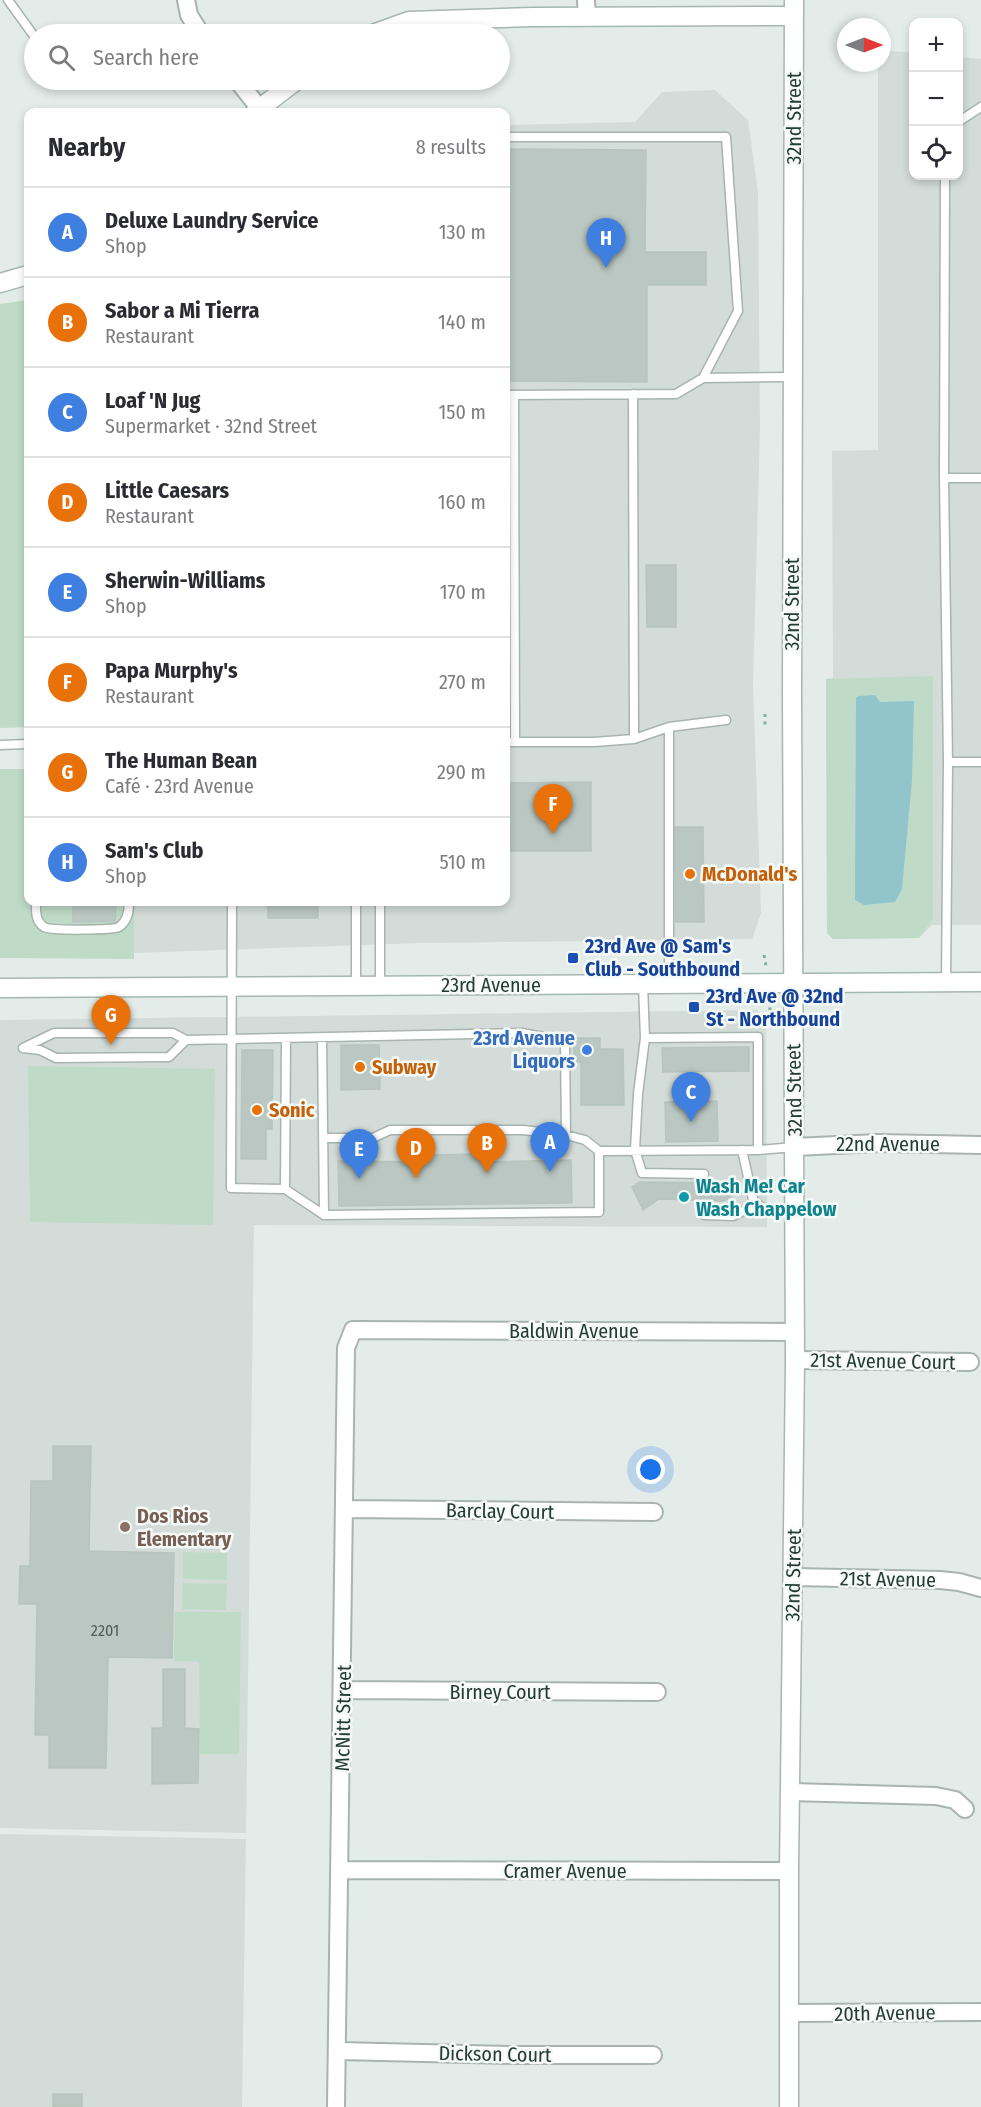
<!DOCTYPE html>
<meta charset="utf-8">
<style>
body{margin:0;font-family:"Fira Sans Condensed",sans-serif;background:#f7f7f7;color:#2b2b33}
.controls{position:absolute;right:18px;top:18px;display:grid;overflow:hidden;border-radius:12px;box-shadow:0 3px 9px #0003}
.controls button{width:54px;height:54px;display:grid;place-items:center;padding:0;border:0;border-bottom:2px solid #e1e1e2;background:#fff;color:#2b2b33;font:30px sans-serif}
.compass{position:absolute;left:837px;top:18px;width:54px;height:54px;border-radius:50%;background:#fff;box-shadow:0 3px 9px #0003;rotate:90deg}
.you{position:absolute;left:651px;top:1470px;width:21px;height:21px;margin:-15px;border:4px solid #fff;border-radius:50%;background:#1a73e8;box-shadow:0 0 0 9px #1a73e833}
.badge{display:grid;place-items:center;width:39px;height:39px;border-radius:50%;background:#7f544c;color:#fff;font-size:20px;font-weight:700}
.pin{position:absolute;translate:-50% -50px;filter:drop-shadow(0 2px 3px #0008)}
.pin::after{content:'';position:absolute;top:32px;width:21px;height:18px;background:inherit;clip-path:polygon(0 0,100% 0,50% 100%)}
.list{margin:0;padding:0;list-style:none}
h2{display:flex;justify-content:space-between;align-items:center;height:78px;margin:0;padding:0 24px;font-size:26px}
h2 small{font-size:20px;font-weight:400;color:#7c7c81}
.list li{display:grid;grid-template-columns:39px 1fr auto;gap:18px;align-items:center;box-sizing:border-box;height:90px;padding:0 24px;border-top:2px solid #e1e1e2}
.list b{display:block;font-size:22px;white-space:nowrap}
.list p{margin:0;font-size:20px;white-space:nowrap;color:#7c7c81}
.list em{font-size:20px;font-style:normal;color:#7c7c81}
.icon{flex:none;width:33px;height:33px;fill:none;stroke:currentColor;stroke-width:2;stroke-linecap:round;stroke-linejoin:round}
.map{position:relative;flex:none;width:981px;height:2107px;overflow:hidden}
.search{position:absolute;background:#fff;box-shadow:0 3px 9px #0003;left:24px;top:24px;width:486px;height:66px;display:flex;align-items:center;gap:15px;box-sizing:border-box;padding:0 21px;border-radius:33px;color:#7c7c81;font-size:22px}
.panel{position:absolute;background:#fff;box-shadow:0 3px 9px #0003;left:24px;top:108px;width:486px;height:798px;border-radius:12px}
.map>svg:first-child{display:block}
.built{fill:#d3dcd8}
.green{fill:#bfdbc7}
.water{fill:#92c4cc}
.building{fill:#bac7c2;stroke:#b7c5bf;stroke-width:1.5}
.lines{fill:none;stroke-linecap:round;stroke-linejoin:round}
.lane-casing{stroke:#a7b4b0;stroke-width:11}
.street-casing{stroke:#a7b4b0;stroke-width:20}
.secondary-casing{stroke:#a4b7b0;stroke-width:21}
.path{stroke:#88ada1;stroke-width:3;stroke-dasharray:3 4.5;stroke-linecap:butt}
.lane{stroke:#fff;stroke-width:8}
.street{stroke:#fff;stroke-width:16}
.secondary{stroke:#fff;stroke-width:18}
.food-dot{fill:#e8710a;stroke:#f5f9f7;stroke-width:2}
.transit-dot{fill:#1a4fb4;stroke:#f5f9f7;stroke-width:2}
.shop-dot{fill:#3f7fe0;stroke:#f5f9f7;stroke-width:2}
.culture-dot{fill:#0f9aa8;stroke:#f5f9f7;stroke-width:2}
.education-dot{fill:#8d6e63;stroke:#f5f9f7;stroke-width:2}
.labels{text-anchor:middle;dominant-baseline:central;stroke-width:5;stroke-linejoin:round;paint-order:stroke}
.number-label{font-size:16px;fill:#4a5f59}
.street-label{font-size:20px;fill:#253c36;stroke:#f5f9f7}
.food-label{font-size:20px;font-weight:bold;fill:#c56008;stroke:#f5f9f7;text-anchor:start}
.transit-label{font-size:20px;font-weight:bold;fill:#164399;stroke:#f5f9f7;text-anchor:start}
.shop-label{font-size:20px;font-weight:bold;fill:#366cbe;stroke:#f5f9f7;text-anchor:end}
.culture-label{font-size:20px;font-weight:bold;fill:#0d838f;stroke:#f5f9f7;text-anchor:start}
.education-label{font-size:20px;font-weight:bold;fill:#785e54;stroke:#f5f9f7;text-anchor:start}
</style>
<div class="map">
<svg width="981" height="2107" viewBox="0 0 981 2107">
<rect width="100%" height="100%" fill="#e4ece9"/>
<path class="built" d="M882,50L913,53L914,176H958L959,57L981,59V925H932L919,938L833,939L827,933L826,679L833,678L832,451L878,450V63H882Z
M715,90L748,120L758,192L760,429L753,685L761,913L752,939L421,943L134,953L135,902H506V125L635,122L662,92Z
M757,1010L766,1025L767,1227L254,1225L246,1833L0,1828V1020Z
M0,1834L246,1839L242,2107H0Z"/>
<path class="green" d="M28,300V727L0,728V304Z
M933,676V919L919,938L833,939L827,933L826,679Z
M0,769H28V902H135L134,959L0,958Z
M28,1066L215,1069L213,1225L30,1222Z
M183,1552L227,1553V1580L183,1579Z
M183,1583L227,1584L226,1610L182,1609Z
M175,1612H241L239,1754H200L199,1662L174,1661Z"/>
<path class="water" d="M875,695L880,702L914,701L912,780L902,889L895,902L864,905L855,900L856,698L859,696Z"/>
<path class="building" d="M506,149L646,150L645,252H706V285H647V382L506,381Z
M646,565H676V627H647Z
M591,782V851H506V783Z
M675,827H703L704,922H676Z
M73,902H116L115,921L73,922Z
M268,902H318V918H268Z
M574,1038H600V1049H623L624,1105H581V1062H574Z
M341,1045H379L380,1089L341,1090Z
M749,1047V1071L663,1072L662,1048Z
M242,1050H273L272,1129H266V1159H241Z
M717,1101L718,1141L666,1142L665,1102Z
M483,1154V1162L571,1160L572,1203L339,1206L338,1161L427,1162V1155Z
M640,1182L728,1183L735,1194L724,1201L659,1199L643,1210L632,1187Z
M53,1446H91L89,1551L174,1553L172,1658L108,1657L106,1768H49V1735H35L37,1604H19L20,1566H30L31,1481H53Z
M163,1669H185V1728L199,1729L198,1783L152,1784V1728H163Z
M53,2094H82V2107H53Z"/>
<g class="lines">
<g class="lane-casing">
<path id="lane" d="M8,0L34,36
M958,122L981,107
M506,137H726L738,311L703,378
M945,176L944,478L948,762L946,982
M633,394L634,739
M506,395L676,394L703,378L793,377
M514,395L515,742
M944,478H981
M669,727V984
M506,742H594L634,739L669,727L726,720
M0,745L28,744
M948,762H981
M36,902C36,911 35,921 44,927C51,931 113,930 119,927C128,921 129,911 129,902
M232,902L231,1188L285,1189L286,1038
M356,902V986
M380,902V985
M643,984L645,1038L758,1037V1150
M322,1038L324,1215L599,1212V1151
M645,1038L638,1094L635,1150L642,1173L704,1174
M23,1048L54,1033H173L186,1040L522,1033L565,1041L566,1135
M24,1048L40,1050L56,1058L169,1057L186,1040
M324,1138H373L390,1130H523L566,1135L585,1140L599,1151L758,1150L794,1147
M742,1150L753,1199L762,1208L794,1211
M285,1189L324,1215
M704,1215L733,1216L758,1204"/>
</g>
<g class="street-casing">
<path id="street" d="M186,0L189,15L201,34
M586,1L587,17
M237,80L260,109
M795,1147L878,1143L981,1145
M795,1360L970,1362
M345,1509L654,1512
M793,1577L940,1580L959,1582L981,1588
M343,1690L657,1692
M790,1792L936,1796L955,1800L965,1809
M340,1870L789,1871
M789,2013L981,2012
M338,2051L515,2055H653
M336,2107L346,1348L353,1330L795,1332"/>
</g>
<g class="secondary-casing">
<path id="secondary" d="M373,34L409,21L533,17L794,16
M255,112L297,80
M0,283L28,275
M0,988L981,982
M789,2107V1871L795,1360L792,694L794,0"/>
</g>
<path class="path" d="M765,714V726
M764,955L766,966
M769,1000L770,1010"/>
<use href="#lane" class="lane"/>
<use href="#street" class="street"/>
<use href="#secondary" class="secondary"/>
</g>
<g class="food-dot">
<circle cx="690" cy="874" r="6"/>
<circle cx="360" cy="1067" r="6"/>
<circle cx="257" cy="1110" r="6"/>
</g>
<g class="transit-dot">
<rect x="567" y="952" width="12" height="12" rx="3"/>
<rect x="688" y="1001" width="12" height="12" rx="3"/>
</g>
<circle class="shop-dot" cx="587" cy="1050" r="6"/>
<circle class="culture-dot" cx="684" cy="1197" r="6"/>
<circle class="education-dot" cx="125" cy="1527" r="6"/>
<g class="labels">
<g class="number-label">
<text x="105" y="1630">2201</text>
</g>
<g class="street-label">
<text transform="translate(794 118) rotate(-90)">32nd Street</text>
<text transform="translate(792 604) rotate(-90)">32nd Street</text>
<text x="491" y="985">23rd Avenue</text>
<text transform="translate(794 1090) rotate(-91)">32nd Street</text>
<text x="888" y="1144">22nd Avenue</text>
<text x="574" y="1331">Baldwin Avenue</text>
<text transform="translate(883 1361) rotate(1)">21st Avenue Court</text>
<text transform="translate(500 1511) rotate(1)">Barclay Court</text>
<text transform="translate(793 1575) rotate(-89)">32nd Street</text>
<text transform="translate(888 1579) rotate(1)">21st Avenue</text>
<text x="500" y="1692">Birney Court</text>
<text transform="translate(343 1718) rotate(-89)">McNitt Street</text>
<text x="565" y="1871">Cramer Avenue</text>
<text transform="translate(885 2013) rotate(-1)">20th Avenue</text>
<text transform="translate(495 2054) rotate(1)">Dickson Court</text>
</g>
<g class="food-label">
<text x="702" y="874">McDonald's</text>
<text x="372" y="1067">Subway</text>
<text x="269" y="1110">Sonic</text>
</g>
<g class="transit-label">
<text x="585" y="946">23rd Ave @ Sam's<tspan x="585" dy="23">Club - Southbound</tspan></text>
<text x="706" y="996">23rd Ave @ 32nd<tspan x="706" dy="23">St - Northbound</tspan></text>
</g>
<g class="shop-label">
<text x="575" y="1038">23rd Avenue<tspan x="575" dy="23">Liquors</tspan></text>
</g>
<g class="culture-label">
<text x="696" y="1186">Wash Me! Car<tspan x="696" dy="23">Wash Chappelow</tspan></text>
</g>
<g class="education-label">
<text x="137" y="1516">Dos Rios<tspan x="137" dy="23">Elementary</tspan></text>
</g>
</g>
</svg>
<div class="controls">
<button>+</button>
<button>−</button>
<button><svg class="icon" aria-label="locate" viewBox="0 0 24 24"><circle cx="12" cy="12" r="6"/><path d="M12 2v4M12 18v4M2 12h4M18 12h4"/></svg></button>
</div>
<svg class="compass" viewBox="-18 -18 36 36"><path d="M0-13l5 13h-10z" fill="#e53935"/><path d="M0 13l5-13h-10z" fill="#7c7c81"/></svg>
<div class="you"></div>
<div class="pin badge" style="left:550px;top:1172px;background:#3f7fe0">A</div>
<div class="pin badge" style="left:487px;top:1173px;background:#e8710a">B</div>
<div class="pin badge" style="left:691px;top:1122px;background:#3f7fe0">C</div>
<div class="pin badge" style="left:416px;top:1178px;background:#e8710a">D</div>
<div class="pin badge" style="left:359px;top:1179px;background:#3f7fe0">E</div>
<div class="pin badge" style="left:553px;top:834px;background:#e8710a">F</div>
<div class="pin badge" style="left:111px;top:1045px;background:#e8710a">G</div>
<div class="pin badge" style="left:606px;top:268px;background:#3f7fe0">H</div>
<div class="search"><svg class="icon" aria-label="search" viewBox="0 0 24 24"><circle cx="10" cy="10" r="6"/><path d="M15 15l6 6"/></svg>Search here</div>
<section class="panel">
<h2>Nearby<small>8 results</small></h2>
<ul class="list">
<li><span class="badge" style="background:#3f7fe0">A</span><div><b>Deluxe Laundry Service</b><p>Shop</p></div><em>130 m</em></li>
<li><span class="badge" style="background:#e8710a">B</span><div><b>Sabor a Mi Tierra</b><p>Restaurant</p></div><em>140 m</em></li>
<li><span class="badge" style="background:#3f7fe0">C</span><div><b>Loaf 'N Jug</b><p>Supermarket · 32nd Street</p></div><em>150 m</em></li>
<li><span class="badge" style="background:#e8710a">D</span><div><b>Little Caesars</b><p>Restaurant</p></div><em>160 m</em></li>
<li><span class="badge" style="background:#3f7fe0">E</span><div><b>Sherwin-Williams</b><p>Shop</p></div><em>170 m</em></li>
<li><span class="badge" style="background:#e8710a">F</span><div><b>Papa Murphy's</b><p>Restaurant</p></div><em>270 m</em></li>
<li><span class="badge" style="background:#e8710a">G</span><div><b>The Human Bean</b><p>Café · 23rd Avenue</p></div><em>290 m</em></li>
<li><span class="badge" style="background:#3f7fe0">H</span><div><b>Sam's Club</b><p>Shop</p></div><em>510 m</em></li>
</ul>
</section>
</div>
